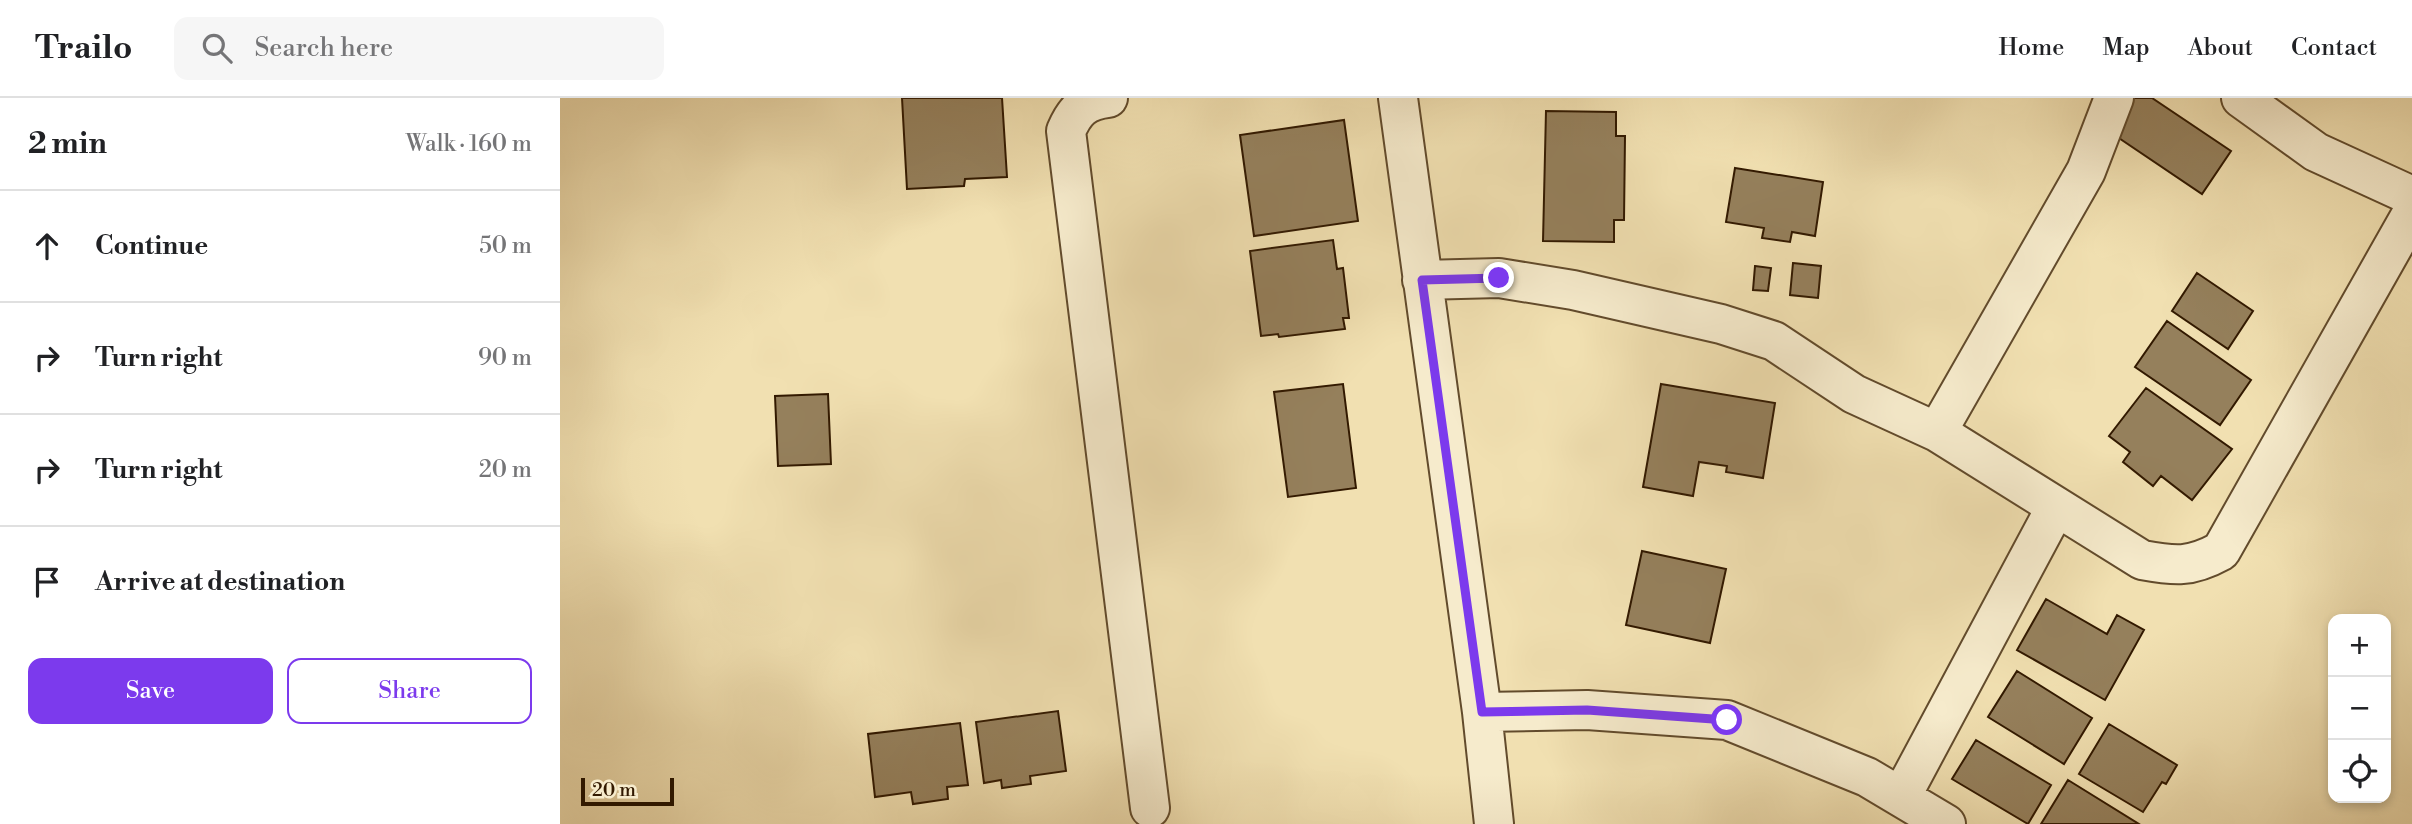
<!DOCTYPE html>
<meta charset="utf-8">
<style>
body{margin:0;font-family:"Libre Bodoni",serif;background:#f6f6f6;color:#202124}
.controls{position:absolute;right:21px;bottom:21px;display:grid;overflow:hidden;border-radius:14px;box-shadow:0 4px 10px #0003}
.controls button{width:63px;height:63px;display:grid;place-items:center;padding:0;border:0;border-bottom:2px solid #e0e0e0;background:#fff;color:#202124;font:35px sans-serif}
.scale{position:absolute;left:21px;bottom:18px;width:93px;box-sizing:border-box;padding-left:7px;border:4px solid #321900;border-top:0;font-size:19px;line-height:24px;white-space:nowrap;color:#321900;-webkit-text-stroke:5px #f6ebcc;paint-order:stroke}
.stop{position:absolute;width:21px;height:21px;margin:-16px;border:5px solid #7c3aed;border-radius:50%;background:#fff}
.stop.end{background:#7c3aed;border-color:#fff;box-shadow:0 2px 7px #0008}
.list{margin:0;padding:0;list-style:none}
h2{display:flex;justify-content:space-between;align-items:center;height:91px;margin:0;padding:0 28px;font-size:30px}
h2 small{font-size:23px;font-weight:400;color:#757577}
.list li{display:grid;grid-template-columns:46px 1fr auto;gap:21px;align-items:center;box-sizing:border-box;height:112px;padding:0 28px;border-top:2px solid #e0e0e0}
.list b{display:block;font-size:26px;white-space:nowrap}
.list em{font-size:23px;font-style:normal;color:#757577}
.actions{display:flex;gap:14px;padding:21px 28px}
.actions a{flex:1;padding:16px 0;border:2px solid #7c3aed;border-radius:14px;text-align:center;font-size:24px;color:#7c3aed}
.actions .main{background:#7c3aed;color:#fff}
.icon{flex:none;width:38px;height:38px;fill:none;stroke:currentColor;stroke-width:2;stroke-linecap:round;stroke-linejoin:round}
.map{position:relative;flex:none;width:1852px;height:726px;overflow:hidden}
header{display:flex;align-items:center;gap:42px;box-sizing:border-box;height:98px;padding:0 35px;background:#fff;border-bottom:2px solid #e0e0e0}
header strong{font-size:33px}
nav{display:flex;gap:38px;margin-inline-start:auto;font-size:24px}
.search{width:490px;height:63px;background:#f6f6f6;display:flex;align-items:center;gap:18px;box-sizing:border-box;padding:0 24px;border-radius:14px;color:#757577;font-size:26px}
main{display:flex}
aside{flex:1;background:#fff}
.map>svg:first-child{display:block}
.building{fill:#95805c;stroke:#321900;stroke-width:2}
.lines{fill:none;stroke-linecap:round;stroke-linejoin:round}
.minor-casing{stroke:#624b2c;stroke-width:42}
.minor{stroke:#f6ebcc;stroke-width:38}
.route{stroke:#7c3aed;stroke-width:9}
</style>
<header>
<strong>Trailo</strong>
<div class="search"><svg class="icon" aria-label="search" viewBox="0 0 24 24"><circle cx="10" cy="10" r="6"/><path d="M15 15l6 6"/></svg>Search here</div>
<nav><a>Home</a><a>Map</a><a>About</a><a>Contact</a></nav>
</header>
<main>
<aside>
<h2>2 min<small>Walk · 160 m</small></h2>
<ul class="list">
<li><svg class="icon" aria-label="ahead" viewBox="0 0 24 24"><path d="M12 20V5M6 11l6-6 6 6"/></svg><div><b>Continue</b></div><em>50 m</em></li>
<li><svg class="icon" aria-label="right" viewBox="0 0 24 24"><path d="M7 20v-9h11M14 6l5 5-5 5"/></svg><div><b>Turn right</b></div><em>90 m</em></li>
<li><svg class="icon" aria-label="right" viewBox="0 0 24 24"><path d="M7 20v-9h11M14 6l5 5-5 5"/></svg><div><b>Turn right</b></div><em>20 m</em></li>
<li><svg class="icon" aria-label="arrive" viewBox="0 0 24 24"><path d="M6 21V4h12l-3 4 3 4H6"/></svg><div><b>Arrive at destination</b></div></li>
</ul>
<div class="actions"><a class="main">Save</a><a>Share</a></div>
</aside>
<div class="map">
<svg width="1852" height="726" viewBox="0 0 1852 726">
<rect width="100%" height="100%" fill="#f1e0b1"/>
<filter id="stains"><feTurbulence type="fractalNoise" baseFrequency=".00286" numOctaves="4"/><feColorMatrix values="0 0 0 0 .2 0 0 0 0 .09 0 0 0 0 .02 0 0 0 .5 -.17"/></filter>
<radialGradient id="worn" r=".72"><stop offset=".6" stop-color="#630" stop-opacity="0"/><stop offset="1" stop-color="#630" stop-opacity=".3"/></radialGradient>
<path class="building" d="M342,0H442L447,79L405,81L404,88L347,91Z
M1568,0H1592L1671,53L1642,96L1547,32Z
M986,13L1056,14V38H1065L1064,122H1054V144L983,143Z
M784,22L798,123L694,138L680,37Z
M1175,70L1263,84L1255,138L1232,134L1230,144L1202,140L1204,130L1166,124Z
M773,142L777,171L783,170L789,220H783L785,231L719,239L718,236L701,238L690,153Z
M1233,165L1261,168L1258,200L1230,197Z
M1195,168L1211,170L1208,193L1193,192Z
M1637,175L1693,213L1668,251L1612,213Z
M1607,223L1691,282L1660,327L1575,269Z
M783,286L796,390L728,399L714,294Z
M1101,286L1215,305L1203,380L1166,374L1167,368L1139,364L1133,398L1083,389Z
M1586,290L1672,351L1632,402L1601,378L1593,388L1563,364L1570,354L1549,338Z
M268,296L271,366L218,368L215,298Z
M1082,453L1166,471L1150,545L1066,527Z
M1486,501L1547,536L1557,517L1584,532L1545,602L1457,552Z
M1457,573L1532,620L1504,666L1428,619Z
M498,613L506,673L470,678L471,686L442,690L441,682L424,685L416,624Z
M400,625L408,687L387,689L388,701L353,706L351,694L315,699L308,636Z
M1549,626L1617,667L1606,686L1602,684L1583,714L1519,676Z
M1416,642L1491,687L1468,726L1392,681Z
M1508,682L1579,726H1481Z"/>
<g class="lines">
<g class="minor-casing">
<path id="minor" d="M548,0C524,3 515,12 506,33L590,710
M838,0L922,614L934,726
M1681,0L1756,54L1852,98
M862,182L939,180L1013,192L1161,226L1214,243L1294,296L1377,334L1582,462C1615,468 1630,470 1661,453L1852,115
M1377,334L1526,73L1554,0
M922,614L1027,612L1167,622L1307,679L1386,726
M1341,699L1496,409"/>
</g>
<use href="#minor" class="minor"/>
</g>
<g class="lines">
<path class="route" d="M939,180L862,182L922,614L1027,612L1167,622"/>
</g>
<rect width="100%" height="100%" filter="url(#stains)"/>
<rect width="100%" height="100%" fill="url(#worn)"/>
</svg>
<div class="controls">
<button>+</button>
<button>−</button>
<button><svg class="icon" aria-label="locate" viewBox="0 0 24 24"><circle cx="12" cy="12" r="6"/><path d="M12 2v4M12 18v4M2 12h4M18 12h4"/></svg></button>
</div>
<div class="scale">20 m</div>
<div class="stop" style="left:1167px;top:622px"></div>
<div class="stop end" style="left:939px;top:180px"></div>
</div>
</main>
